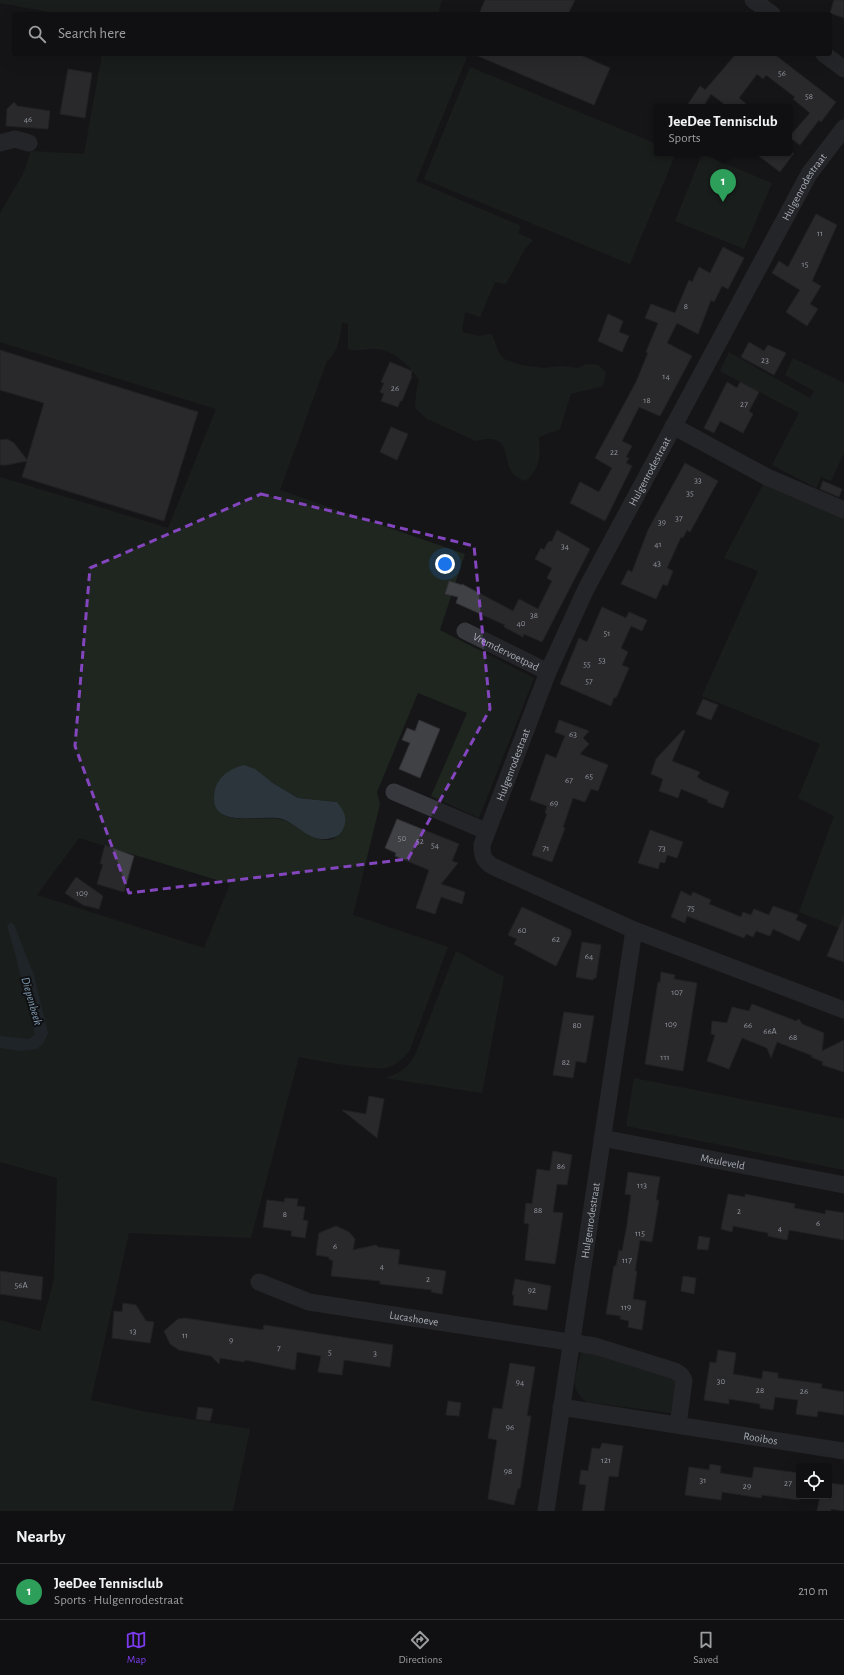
<!DOCTYPE html>
<meta charset="utf-8">
<style>
body{margin:0;font-family:"Alegreya Sans",sans-serif;background:#19191b;color:#f1f3f6}
.controls{position:absolute;right:12px;bottom:12px;display:grid;overflow:hidden;border-radius:4px;box-shadow:0 4px 16px #0002}
.controls button{width:36px;height:36px;display:grid;place-items:center;padding:0;border:0;border-bottom:1px solid #303032;background:#101012;color:#f1f3f6;font:20px sans-serif}
.you{position:absolute;left:445px;top:564px;width:14px;height:14px;margin:-10px;border:3px solid #fff;border-radius:50%;background:#1a73e8;box-shadow:0 0 0 6px #1a73e833}
.badge{display:grid;place-items:center;width:26px;height:26px;border-radius:50%;background:#7c3aed;color:#fff;font-size:13px;font-weight:700}
.pin{position:absolute;translate:-50% -33px;filter:drop-shadow(0 1px 2px #0008)}
.pin::after{content:'';position:absolute;top:21px;width:14px;height:12px;background:inherit;clip-path:polygon(0 0,100% 0,50% 100%)}
.popup{position:absolute;left:654px;top:104px;width:138px;height:52px;box-sizing:border-box;display:grid;place-content:center;border-radius:4px;background:#101012;filter:drop-shadow(0 1px 3px #0005);font-size:13px;white-space:nowrap;color:#9c9d9f}
.popup b{font-size:15px;color:#f1f3f6}
.popup::after{content:'';position:absolute;left:50%;top:100%;margin-left:-8px;border:8px solid transparent;border-top-color:#101012}
.list{margin:0;padding:0;list-style:none}
h2{display:flex;justify-content:space-between;align-items:center;height:52px;margin:0;padding:0 16px;font-size:17px}
h2 small{font-size:13px;font-weight:400;color:#9c9d9f}
.list li{display:grid;grid-template-columns:26px 1fr auto;gap:12px;align-items:center;box-sizing:border-box;height:56px;padding:0 16px;border-top:1px solid #303032}
.list b{display:block;font-size:15px;white-space:nowrap}
.list p{margin:0;font-size:13px;white-space:nowrap;color:#9c9d9f}
.list em{font-size:13px;font-style:normal;color:#9c9d9f}
.icon{flex:none;width:22px;height:22px;fill:none;stroke:currentColor;stroke-width:2;stroke-linecap:round;stroke-linejoin:round}
.map{position:relative;flex:none;width:844px;height:1511px;overflow:hidden}
.search{position:absolute;background:#101012;box-shadow:0 4px 16px #0002;left:12px;right:12px;top:12px;height:44px;display:flex;align-items:center;gap:10px;box-sizing:border-box;padding:0 14px;border-radius:4px;color:#9c9d9f;font-size:15px}
.sheet{height:108px;background:#101012}
nav{display:flex;justify-content:space-around;align-items:center;box-sizing:border-box;height:56px;border-top:1px solid #303032;background:#101012;font-size:11px;color:#9c9d9f}
nav a{display:grid;justify-items:center;gap:2px}
nav .on{color:#7c3aed}
.map>svg:first-child{display:block}
.green{fill:#1e261f;fill-rule:evenodd}
.water{fill:#2c353c}
.building{fill:#404145;stroke:#303034}
.lines{fill:none;stroke-linecap:round;stroke-linejoin:round}
.minor{stroke:#37383d;stroke-width:17}
.marked{fill:none;stroke:#8446be;stroke-width:3;stroke-dasharray:8 5;stroke-linejoin:round}
.labels{text-anchor:middle;dominant-baseline:central;stroke-width:4;stroke-linejoin:round;paint-order:stroke}
.number-label{font-size:9px;fill:#8e929b}
.street-label{font-size:11px;fill:#a8adb8;stroke:#111113}
.water-label{font-size:12px;font-style:italic;fill:#7f9bb3;stroke:#111113}
</style>
<div class="map">
<svg width="844" height="1511" viewBox="0 0 844 1511">
<rect width="100%" height="100%" fill="#161618"/>
<path class="green" d="M0,0H442L438,14H60L0,3Z
M102,54H460L467,57L416,181L521,226L518,233L533,240L525,249L506,284L495,282L480,317L465,312L462,332L479,336L492,334L499,353L504,359L521,365L544,368L561,366L578,368L586,364L598,365L606,372L603,386L571,394L560,429L539,437C540,456 541,467 526,481C523,480 519,479 517,477C499,465 516,430 476,441L427,419L415,408L416,395L419,379C408,365 393,348 373,349C364,349 357,352 348,349V324L342,322C340,336 339,352 327,361L280,490L465,554L440,630L534,678L479,818L431,796L467,713L418,693L377,792L380,804L353,915L448,947L409,1052C403,1058 397,1064 389,1067C377,1072 315,1060 299,1057L251,1238L129,1233L91,1400L147,1412L250,1429L233,1511H0V1320L40,1331L54,1279L57,1178L0,1162V477L168,528L216,409L0,342V213L23,174L31,151L84,154ZM268,780L298,798L337,802L344,827C340,835 334,841 325,840C311,839 296,824 283,820C262,813 213,832 214,795ZM79,838L230,884L204,948L37,895Z
M470,67L657,144V153H676L630,264L424,179Z
M702,154L772,183L744,249L675,221Z
M729,352L810,398L814,391L785,375L793,358L844,383V453L831,481L821,477L816,488L772,465L799,413L720,371Z
M767,477L844,510V930L799,912L834,816L798,798L820,744L702,696L758,571L724,558Z
M456,951L504,977L482,1093L384,1078C399,1074 408,1068 415,1055Z
M634,1078L844,1119V1170L626,1126Z
M590,1350L676,1376L671,1413L587,1402C568,1388 576,1376 580,1356L582,1352Z"/>
<path class="water" d="M244,765L255,769L273,783L298,798L337,802C343,810 348,817 344,827C342,833 338,837 331,838C311,844 299,825 282,819C264,814 213,829 214,798C214,793 215,788 217,784C222,774 234,767 244,765Z
M11,922L14,925L34,975L48,1033L43,1044L37,1049L21,1051L0,1048V1036L29,1039L35,1034L16,957L7,925Z"/>
<path class="building" d="M485,0H575L568,14H479Z
M834,0H844V18L830,13Z
M473,54H578L610,68L594,105Z
M736,54H774L836,102L821,122L819,120L800,145L789,137L810,113L793,99L795,97L766,75L763,79L757,74L739,98L750,107H728L711,94L703,107H686L700,86L705,90Z
M68,69L92,73L85,118L60,114Z
M14,102L17,106L50,111L48,129L6,126L7,109Z
M755,153H794L780,172Z
M816,214L837,225L812,281L821,286L810,304L818,309L807,326L786,312L800,290L772,273L779,261L788,267Z
M723,247L744,258L728,289L722,286L714,302L711,300L698,334L677,323L667,343L692,356L660,416L639,407L622,441L632,446L626,457L629,458L626,463L632,466L605,521L570,503L580,482L599,492L612,468L595,458L636,382L648,353L646,352L658,323L645,318L651,304L675,313L689,280L692,282L699,267L710,273Z
M608,314L623,321L619,332L629,336L622,352L598,341Z
M749,342L764,351L768,345L786,353L774,375L741,357Z
M0,350L198,412L164,521L22,477L27,461L6,465H0V440L7,439L14,443L27,460L44,403L0,390Z
M390,362L412,371L411,376H412L402,401H400L398,407L381,401L384,394L380,392L384,383L381,382Z
M727,382L737,388L740,382L759,392L749,411L753,414L743,433L720,421L714,433L704,428Z
M391,427L408,434L397,460L380,452Z
M685,463L718,481L690,532L687,530L683,538L681,537L667,568L673,571L667,586L663,584L656,599L621,584L628,570L632,572L648,530Z
M823,481L842,489L839,497L820,489Z
M557,530L590,549L542,642L524,634L523,637L504,627L505,625L456,603L458,597L445,594L449,581L462,585V584L513,611L519,599L538,609L552,581L547,578L552,568L535,559L541,548L544,550L548,542L552,541Z
M602,607L626,618L629,612L647,620L642,631L631,626L621,648L628,652L622,665L629,668L616,698L614,697L611,706L560,684L579,638L587,642Z
M703,699L718,705L711,720L696,714Z
M419,720L440,729L420,778L399,769L410,743L402,740L407,728L415,731Z
M559,720L589,731L583,738L589,744L580,754L608,765L598,791L591,789L585,802L573,798L563,827L565,828L552,862L532,855L547,814L545,813L547,806L530,800L546,754L556,758L565,736L555,732Z
M683,730L685,731L672,761L700,772L697,777L703,781L729,792L723,808L707,802L708,800L681,789L678,798L659,791L663,779L651,774L656,759Z
M397,819L459,844L452,861L458,863L441,884L465,892L462,904L441,897L435,914L416,908L429,870L395,856L396,853L385,848Z
M650,830L683,842L677,858L667,855L665,863L660,862L658,869L638,863Z
M105,845L134,856L124,892L97,884L103,864H100Z
M76,877L103,896L99,909L83,905L65,893Z
M681,891L691,896L693,892L711,900L709,904L741,917L743,912L751,915L754,909L769,915L773,906L798,915L796,920L807,925L799,941L773,929L770,936L756,931L753,937L746,934L744,938L687,916L685,923L671,917Z
M522,907L571,930V935L556,966L514,944L517,939L508,935Z
M844,915V962L827,956Z
M582,942L601,945L596,978H594L593,980L576,977Z
M661,972L675,975L674,979L697,983L683,1071L645,1064L658,982L660,983Z
M752,1004L796,1021L799,1019L802,1024L824,1033L822,1051L844,1040V1072L822,1065L823,1062L811,1057L813,1056L777,1042L771,1058L767,1048L742,1038L729,1069L707,1061L715,1035L711,1034L712,1021L727,1023L732,1007L749,1011Z
M564,1012L594,1016L586,1063L576,1061L573,1078L553,1075Z
M369,1096L384,1099L377,1138L342,1110L366,1114Z
M553,1151L572,1155L567,1185L557,1184L553,1212L563,1213L555,1264L525,1260L529,1224L524,1223L526,1203L532,1204L537,1169L550,1171Z
M628,1172L660,1177L656,1200H659L652,1242L640,1240L635,1271H637L633,1299L646,1301L642,1330L628,1327L629,1321L620,1319L621,1316L606,1314L614,1266H616L619,1250L622,1251L627,1225L631,1195L625,1194Z
M728,1194L745,1197V1194L795,1204L794,1208L825,1214L826,1210L844,1213V1240L789,1230L787,1240L768,1236V1233L733,1226L732,1232L721,1229Z
M285,1198L298,1199L297,1206L305,1207L303,1220L308,1221L305,1238L291,1236L292,1231L263,1227L267,1200L284,1202Z
M336,1226L349,1232L355,1239L353,1250L376,1245L378,1247L400,1250L398,1264L446,1271L442,1294L431,1292L432,1290L380,1284V1281L331,1276L333,1261L329,1259V1257L316,1255L319,1233Z
M699,1236L710,1238L708,1250L697,1249Z
M0,1271L43,1277L41,1300L0,1294Z
M683,1276L696,1278L694,1294L681,1291Z
M515,1279L551,1286L547,1310L513,1305L514,1295H512Z
M123,1303L136,1305L146,1321L154,1322L150,1343L112,1338L114,1311L122,1312Z
M185,1318L263,1330L264,1325L393,1345L390,1367L344,1360L342,1375L318,1372L321,1356L297,1352L295,1370L245,1360L244,1362L220,1358L219,1364L211,1356L179,1350L170,1344L164,1331L178,1319Z
M718,1350L736,1353L733,1374L762,1379L763,1371L778,1373V1378L822,1384L821,1388L844,1392V1415L818,1411L817,1417L796,1414L798,1400L775,1397L773,1410L760,1408V1404L729,1399V1404L704,1400L710,1362L716,1363Z
M510,1363L535,1367L527,1416H531L520,1489L518,1488L514,1505L488,1499L497,1440L488,1438L493,1408L502,1409Z
M448,1401L461,1403L459,1416L446,1415Z
M198,1407L213,1409L210,1421L196,1419Z
M602,1443L623,1446L618,1477L609,1476L604,1511H582L586,1485L579,1484L581,1470L588,1471L592,1448L600,1449Z
M710,1464L721,1466L720,1473L752,1478L754,1467L799,1473V1500L762,1495L761,1498L722,1492L721,1500L685,1495L689,1467L709,1470Z
M829,1483L844,1485V1511L831,1509V1511H817L820,1496H829Z"/>
<g class="lines">
<g class="minor">
<path d="M753,0L772,14"/>
<path d="M824,54L844,69"/>
<path d="M0,143L15,139L29,143"/>
<path d="M673,426L767,477L844,510"/>
<path id="s1" d="M465,631L548,672"/>
<path d="M394,792L486,831"/>
<path d="M634,930L844,1010"/>
<path id="s2" d="M602,1138L844,1185"/>
<path id="s3" d="M259,1282L309,1302L595,1346L675,1371L681,1375L684,1380L678,1425"/>
<path id="s4" d="M561,1407L844,1451"/>
<path id="s5" d="M546,1511L634,930L492,866C483,860 482,855 482,845L548,672L586,589L809,174L844,128"/>
</g>
</g>
<path d="M0 0H844V1511H0ZM261,494L474,546L490,709L408,859L129,893L75,746L90,568Z" fill="#161618" fill-opacity=".55" fill-rule="evenodd"/>
<path class="marked" d="M261,494L474,546L490,709L408,859L129,893L75,746L90,568Z"/>
<g class="labels">
<g class="number-label">
<text x="782" y="73">56</text>
<text x="809" y="96">58</text>
<text x="28" y="119">46</text>
<text x="820" y="233">11</text>
<text x="805" y="264">15</text>
<text x="686" y="306">8</text>
<text x="765" y="360">23</text>
<text x="666" y="376">14</text>
<text x="395" y="388">26</text>
<text x="647" y="400">18</text>
<text x="744" y="404">27</text>
<text x="614" y="452">22</text>
<text x="698" y="480">33</text>
<text x="690" y="493">35</text>
<text x="679" y="518">37</text>
<text x="662" y="522">39</text>
<text x="658" y="544">41</text>
<text x="565" y="546">34</text>
<text x="657" y="563">43</text>
<text x="534" y="615">38</text>
<text x="521" y="623">40</text>
<text x="607" y="633">51</text>
<text x="602" y="660">53</text>
<text x="587" y="664">55</text>
<text x="589" y="681">57</text>
<text x="573" y="734">63</text>
<text x="589" y="776">65</text>
<text x="569" y="780">67</text>
<text x="554" y="803">69</text>
<text x="402" y="838">50</text>
<text x="420" y="841">52</text>
<text x="435" y="845">54</text>
<text x="546" y="848">71</text>
<text x="662" y="848">73</text>
<text x="82" y="893">109</text>
<text x="691" y="908">75</text>
<text x="522" y="930">60</text>
<text x="556" y="939">62</text>
<text x="589" y="956">64</text>
<text x="677" y="992">107</text>
<text x="671" y="1024">109</text>
<text x="577" y="1025">80</text>
<text x="748" y="1025">66</text>
<text x="770" y="1031">66A</text>
<text x="793" y="1037">68</text>
<text x="665" y="1057">111</text>
<text x="566" y="1062">82</text>
<text x="561" y="1166">86</text>
<text x="642" y="1185">113</text>
<text x="538" y="1210">88</text>
<text x="739" y="1211">2</text>
<text x="285" y="1214">8</text>
<text x="818" y="1223">6</text>
<text x="780" y="1228">4</text>
<text x="640" y="1233">115</text>
<text x="335" y="1246">6</text>
<text x="627" y="1260">117</text>
<text x="382" y="1266">4</text>
<text x="428" y="1279">2</text>
<text x="21" y="1285">56A</text>
<text x="532" y="1290">92</text>
<text x="626" y="1307">119</text>
<text x="133" y="1331">13</text>
<text x="185" y="1335">11</text>
<text x="231" y="1340">9</text>
<text x="279" y="1348">7</text>
<text x="330" y="1352">5</text>
<text x="375" y="1353">3</text>
<text x="721" y="1381">30</text>
<text x="520" y="1382">94</text>
<text x="760" y="1390">28</text>
<text x="804" y="1391">26</text>
<text x="510" y="1427">96</text>
<text x="606" y="1460">121</text>
<text x="508" y="1471">98</text>
<text x="703" y="1480">31</text>
<text x="788" y="1483">27</text>
<text x="747" y="1486">29</text>
</g>
<g class="street-label">
<text stroke="none"><textPath href="#s5" startOffset="1502">Hulgenrodestraat</textPath></text>
<text stroke="none"><textPath href="#s5" startOffset="1178">Hulgenrodestraat</textPath></text>
<text stroke="none"><textPath href="#s1" startOffset="46">Vremdervoetpad</textPath></text>
<text stroke="none"><textPath href="#s5" startOffset="854">Hulgenrodestraat</textPath></text>
<text stroke="none"><textPath href="#s2" startOffset="123">Meuleveld</textPath></text>
<text stroke="none"><textPath href="#s5" startOffset="294">Hulgenrodestraat</textPath></text>
<text stroke="none"><textPath href="#s3" startOffset="160">Lucashoeve</textPath></text>
<text stroke="none"><textPath href="#s4" startOffset="202">Rooibos</textPath></text>
</g>
<g class="water-label">
<text transform="translate(32 1001) rotate(74)">Diepenbeek</text>
</g>
</g>
</svg>
<div class="controls">
<button><svg class="icon" aria-label="locate" viewBox="0 0 24 24"><circle cx="12" cy="12" r="6"/><path d="M12 2v4M12 18v4M2 12h4M18 12h4"/></svg></button>
</div>
<div class="you"></div>
<div class="pin badge" style="left:723px;top:202px;background:#2e9e5b">1</div>
<div class="popup"><b>JeeDee Tennisclub</b>Sports</div>
<div class="search"><svg class="icon" aria-label="search" viewBox="0 0 24 24"><circle cx="10" cy="10" r="6"/><path d="M15 15l6 6"/></svg>Search here</div>
</div>
<section class="sheet">
<h2>Nearby<small></small></h2>
<ul class="list">
<li><span class="badge" style="background:#2e9e5b">1</span><div><b>JeeDee Tennisclub</b><p>Sports · Hulgenrodestraat</p></div><em>210 m</em></li>
</ul>
</section>
<nav>
<a class="on"><svg class="icon" aria-label="map" viewBox="0 0 24 24"><path d="M3 6l6-2 6 2 6-2v14l-6 2-6-2-6 2zM9 4v14M15 6v14"/></svg>Map</a>
<a><svg class="icon" aria-label="directions" viewBox="0 0 24 24"><path d="M12 3l9 9-9 9-9-9zM9 14v-3h6M13 9l2 2-2 2"/></svg>Directions</a>
<a><svg class="icon" aria-label="saved" viewBox="0 0 24 24"><path d="M7 4h10v16l-5-4-5 4z"/></svg>Saved</a>
</nav>
